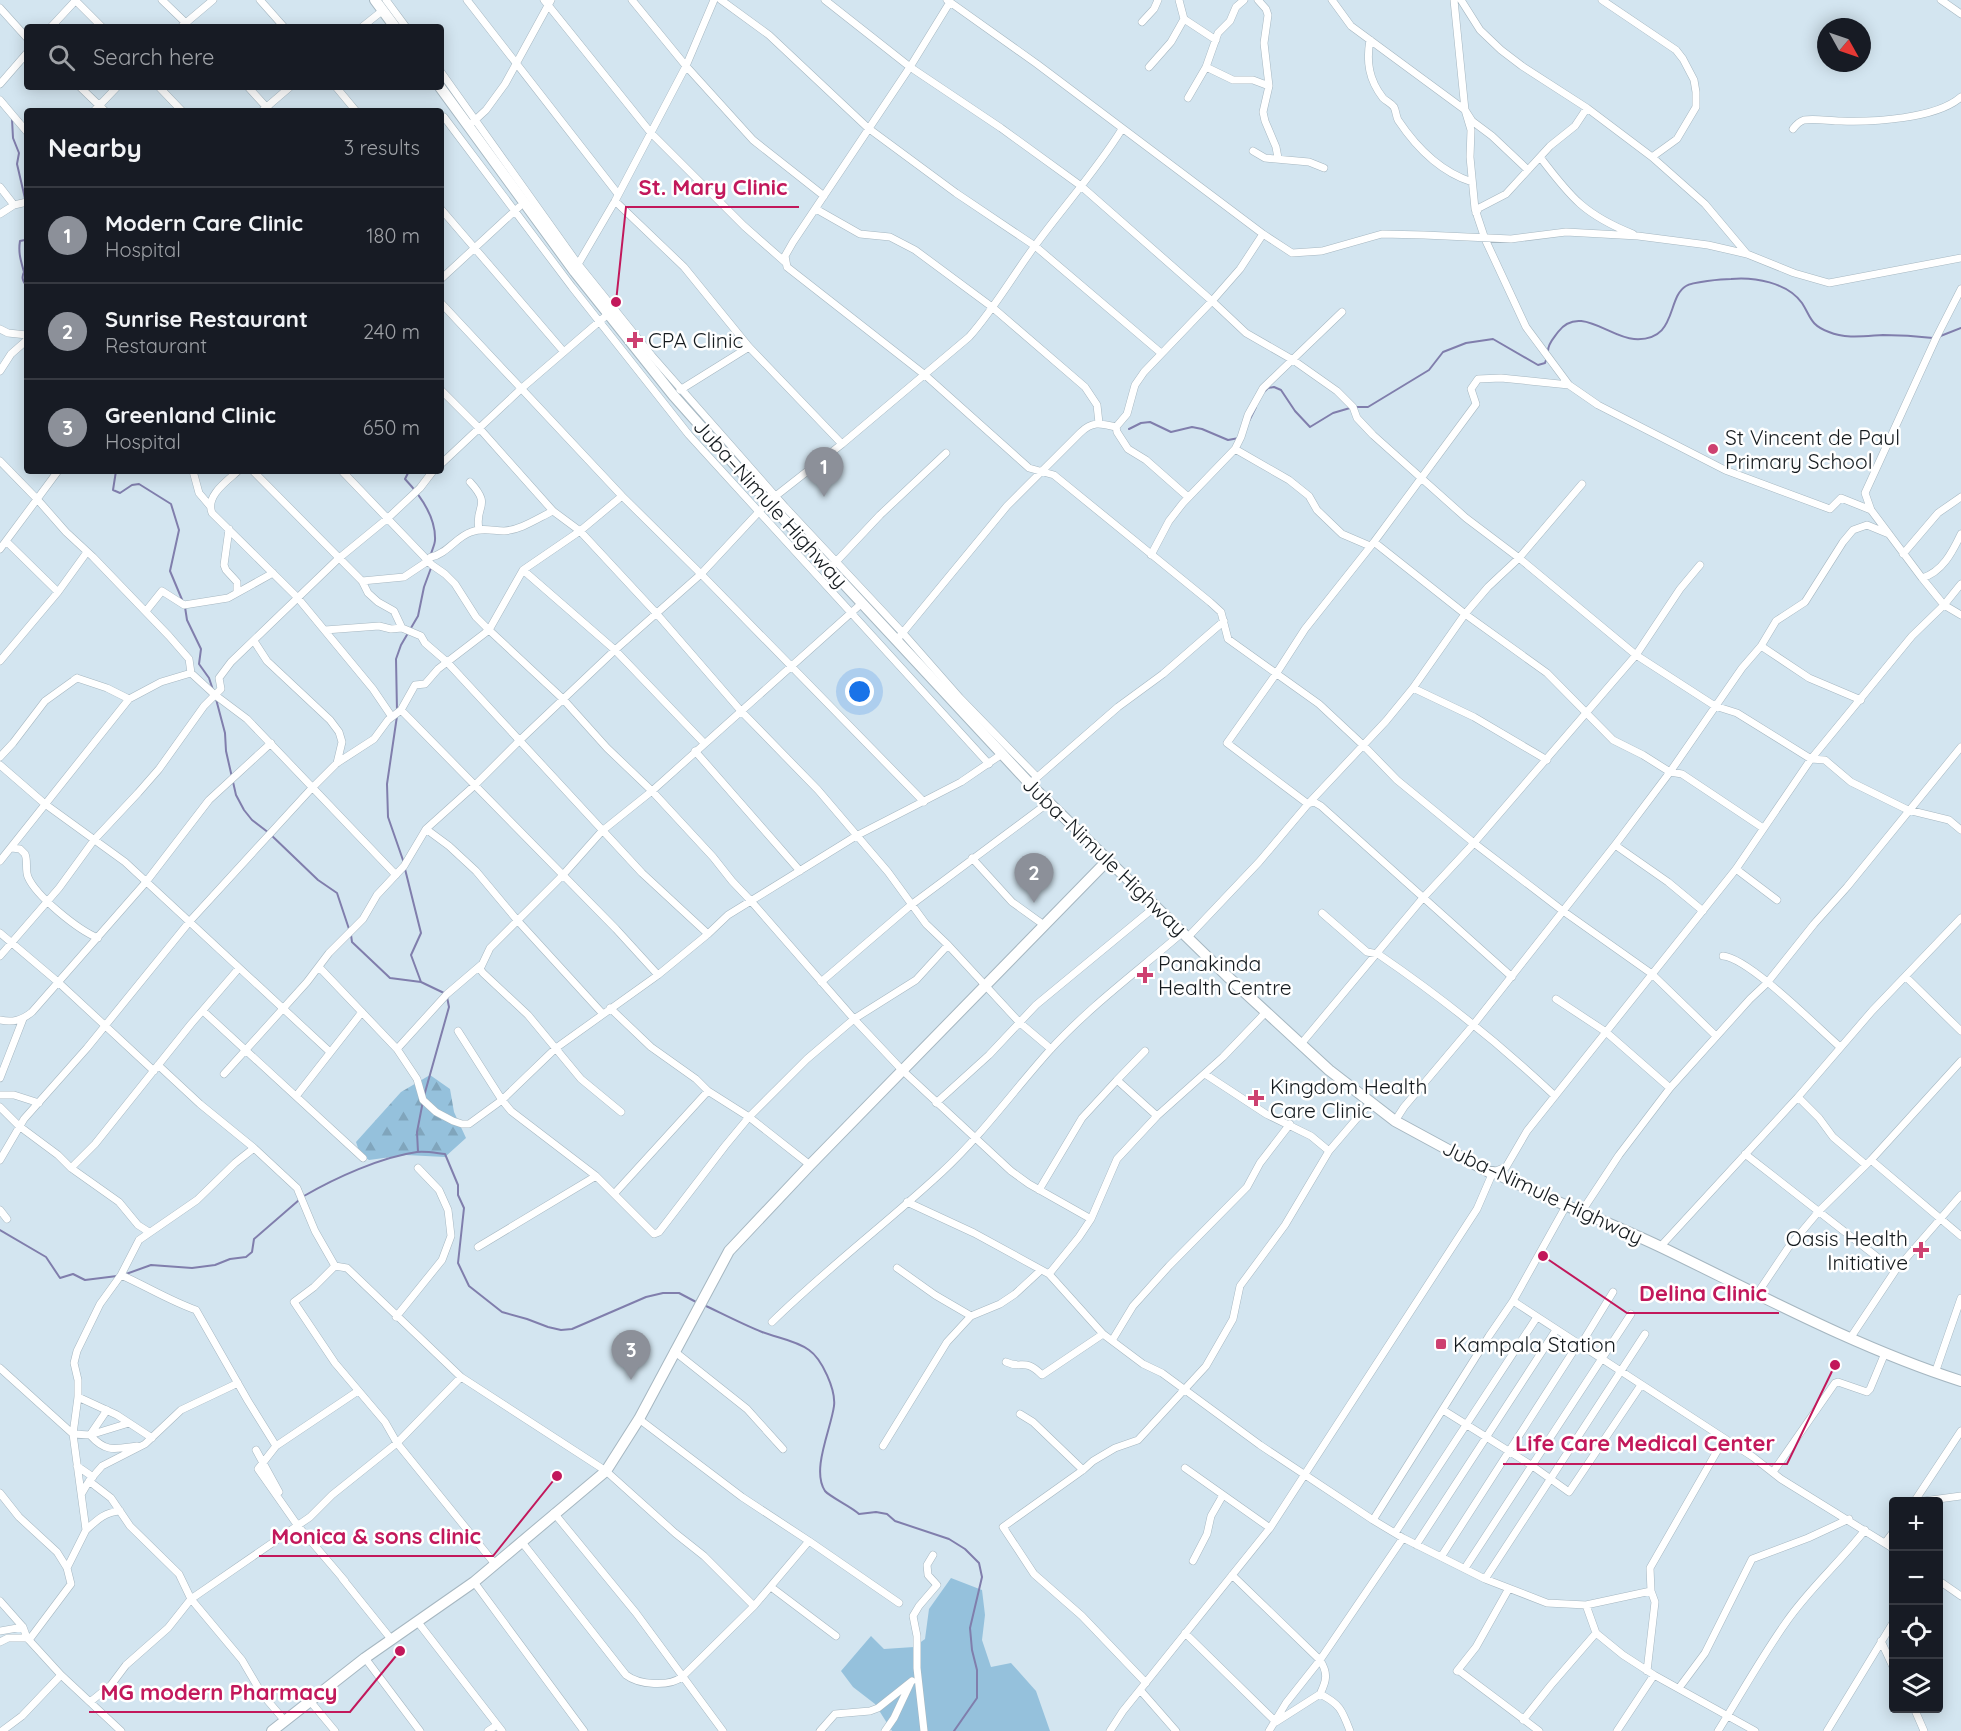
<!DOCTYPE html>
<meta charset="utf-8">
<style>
body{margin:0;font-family:Quicksand,sans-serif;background:#242831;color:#f1f3f6}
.controls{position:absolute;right:18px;bottom:18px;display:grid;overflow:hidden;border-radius:6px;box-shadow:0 3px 15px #0003}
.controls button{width:54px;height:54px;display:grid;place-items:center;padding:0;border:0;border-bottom:2px solid #363941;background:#171b24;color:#f1f3f6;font:30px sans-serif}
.compass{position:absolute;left:1817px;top:18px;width:54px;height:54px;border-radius:50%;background:#171b24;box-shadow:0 3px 15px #0003;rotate:130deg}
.you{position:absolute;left:860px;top:692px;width:21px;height:21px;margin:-15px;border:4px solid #fff;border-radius:50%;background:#1a73e8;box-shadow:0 0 0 9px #1a73e833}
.badge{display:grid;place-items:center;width:39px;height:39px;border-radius:50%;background:#8c9099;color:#fff;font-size:20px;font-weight:700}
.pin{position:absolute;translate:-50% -50px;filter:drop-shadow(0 2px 3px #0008)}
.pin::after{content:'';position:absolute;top:32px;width:21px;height:18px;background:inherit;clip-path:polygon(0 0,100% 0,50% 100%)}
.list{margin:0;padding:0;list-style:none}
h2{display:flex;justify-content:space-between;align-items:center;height:78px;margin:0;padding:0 24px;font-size:26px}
h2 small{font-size:20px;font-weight:400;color:#9ea1a6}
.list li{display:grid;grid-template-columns:39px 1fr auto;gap:18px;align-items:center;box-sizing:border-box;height:96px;padding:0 24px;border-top:2px solid #363941}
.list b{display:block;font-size:22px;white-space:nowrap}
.list p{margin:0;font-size:20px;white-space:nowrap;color:#9ea1a6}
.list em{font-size:20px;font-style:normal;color:#9ea1a6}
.icon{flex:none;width:33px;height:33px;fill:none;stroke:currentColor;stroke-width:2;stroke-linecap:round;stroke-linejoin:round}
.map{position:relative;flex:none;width:1961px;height:1731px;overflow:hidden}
.search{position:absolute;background:#171b24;box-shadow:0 3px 15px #0003;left:24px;top:24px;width:420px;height:66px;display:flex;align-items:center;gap:15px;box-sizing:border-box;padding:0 21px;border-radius:6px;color:#9ea1a6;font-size:22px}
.panel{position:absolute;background:#171b24;box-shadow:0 3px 15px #0003;left:24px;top:108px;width:420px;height:366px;border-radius:6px}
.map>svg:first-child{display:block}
.grass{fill:#95c1dc}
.forest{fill:url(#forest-firs)}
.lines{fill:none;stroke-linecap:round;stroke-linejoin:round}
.stream{stroke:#807eac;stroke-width:2}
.street-casing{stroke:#a6b7c1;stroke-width:8}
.secondary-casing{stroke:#a6b7c1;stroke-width:12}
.primary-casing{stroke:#a6b7c1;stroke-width:12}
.street{stroke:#fff;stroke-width:7}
.secondary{stroke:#fff;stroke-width:10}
.primary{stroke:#fff;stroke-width:10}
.poi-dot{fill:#cd4070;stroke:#fff;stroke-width:2}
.labels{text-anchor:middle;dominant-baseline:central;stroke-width:5;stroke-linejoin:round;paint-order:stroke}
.poi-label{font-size:21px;fill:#151b1f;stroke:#fff;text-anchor:start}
.street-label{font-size:21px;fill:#151b1f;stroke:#fff}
.leader{fill:none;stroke:#c2185b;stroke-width:2}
.callout-dot{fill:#c2185b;stroke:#fff;stroke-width:2}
.callout-label{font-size:22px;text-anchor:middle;font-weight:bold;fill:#c2185b;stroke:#fff;stroke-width:5;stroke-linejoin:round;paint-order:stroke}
</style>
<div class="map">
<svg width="1961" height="1731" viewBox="0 0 1961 1731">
<defs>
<pattern id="forest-firs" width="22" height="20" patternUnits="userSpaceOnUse" patternTransform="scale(1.5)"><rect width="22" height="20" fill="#95c1dc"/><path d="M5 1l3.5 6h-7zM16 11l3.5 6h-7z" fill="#80a5bc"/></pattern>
</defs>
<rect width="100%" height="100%" fill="#d3e5f0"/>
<path class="grass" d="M951,1578L982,1590L985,1615L982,1640L991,1667L1011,1663L1036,1691L1050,1731H892L875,1704L853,1687L841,1671L871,1636L884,1649L914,1647L925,1639L929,1609Z"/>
<path class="forest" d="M430,1075L450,1089L454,1112L466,1138L445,1157L406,1155L369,1160L360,1154L356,1142L401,1092Z"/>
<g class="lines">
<path class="stream" d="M12,119L13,138L19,153L17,164L27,207
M27,235L25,240L20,241C18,253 21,261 24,272C21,278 23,281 27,287
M1938,337L1961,328
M1548,351C1548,343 1554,338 1558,332C1579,304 1610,338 1634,339C1678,342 1666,298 1686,286C1692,282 1722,279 1731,279C1754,277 1787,282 1802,303C1811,317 1810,325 1829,332C1845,339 1865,336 1883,335C1900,335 1916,336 1933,338
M1264,392L1268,388L1274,387L1281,390L1295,411L1310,427L1333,413L1350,408
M1356,407H1368L1429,370L1443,352L1466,343L1493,339L1538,365L1545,363L1546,360
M1249,421L1256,407
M1129,429L1141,423L1150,422L1171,432L1192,427L1202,429L1228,440L1239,438
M116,471L113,490L120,493L132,485L139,484L171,504L179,530L170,571L183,602
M409,471L405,479C420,495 436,517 435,540C435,544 432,550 431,554
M185,607L187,620L201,649L199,664L209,678L213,690
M216,699L225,733L226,751L236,795L244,810L252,820L269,833L318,880L337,893L349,929
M397,711L396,659L401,645L418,616L424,587L431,568
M397,716L387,784L388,817L404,863
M405,869L421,933L411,955L421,982
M351,935L352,942L390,978L421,982L444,993
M424,1096L449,1007L447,997
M418,1152L417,1132L423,1101
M304,1196C335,1178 381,1157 417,1152C426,1151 436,1153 445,1154L458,1185V1195L464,1208L458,1263L469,1286L502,1312L527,1319L548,1327L561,1330L572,1329L646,1297L663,1293H679L698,1303
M0,1230L46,1257L60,1278L73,1274L85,1280L117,1276
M126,1274L151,1265L192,1268L215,1265L230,1259L246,1257L252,1252L254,1239L299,1200
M704,1305C723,1314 742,1324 762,1332C777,1338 795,1340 809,1350C822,1359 836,1390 834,1406C831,1429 811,1470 825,1491C830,1497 852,1507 859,1514L876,1512L887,1514L895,1521L949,1539L965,1549L979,1563L982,1577L970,1628L972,1650L977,1670V1698L954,1731"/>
<g class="street-casing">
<path id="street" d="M75,0L102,27
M162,0L190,27
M260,0L284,27
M386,0L406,27
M467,0L618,194
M544,0L651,133L744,226L785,262
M632,0L686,66L753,140L824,196
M721,0L769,35L868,128L956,193L1035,246L1161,353
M825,0L910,67L1001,128L1081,186L1212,301L1246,333L1293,360L1337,391L1353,407L1357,418L1373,435L1466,518L1519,558L1636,655L1715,706L1737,713L1811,759L1825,760L1851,782L1908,810L1949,820L1961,830
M947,0L1037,64L1263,234L1292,253L1322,251L1382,234L1424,235L1511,239L1566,232L1638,236L1708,245L1747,254L1794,273L1829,283L1961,258
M1258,0L1266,9L1268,15L1264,43L1269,86L1263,112L1265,121L1276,147L1278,158
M1332,0L1351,26L1465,110L1472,121L1492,136L1528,170
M1454,0L1465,110L1471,130L1470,157L1475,209L1485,239L1526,327L1569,385
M1461,0L1480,30L1501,50L1522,66L1587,108L1652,157L1705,204L1747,254
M1602,0L1676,50L1683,59L1694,80L1696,92V107L1677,139L1652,157
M1941,0L1961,14
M950,2L910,67L793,242L785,256L787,267L925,375L1029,468L1054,475L1210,602L1221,612L1228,639L1319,704L1364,746L1397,780L1474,843L1563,911L1652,974L1716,1036
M0,8L27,38
M1184,19L1216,40
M1142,22L1154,9L1158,0
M51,27L76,0
M181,27L213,0
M362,27L382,11
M1370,40C1366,62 1369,80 1383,98C1386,101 1391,103 1394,107C1396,111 1396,116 1398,120C1416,147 1441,172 1472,182
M1149,67L1171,42L1184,19L1179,0
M1206,67L1233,80H1253L1269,86
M441,72L578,264L652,356L785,507L902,632L960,698L1037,777
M0,84L27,53
M80,87L105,111
M159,87L182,111
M248,87L270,111
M336,87L356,111
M1188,98L1206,67L1218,33L1230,21L1236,7L1244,0
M0,100L27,132
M94,111L117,87
M262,111L290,87
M444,117L572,287L689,435L989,764
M473,122L486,110L505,84L551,0
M1793,129C1796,125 1798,122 1804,120C1815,118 1829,121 1841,121C1873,122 1936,119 1961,97
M1253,151L1265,158L1309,162L1324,168
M1540,157C1571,198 1585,215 1633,234
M0,187L14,205
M615,201L684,267L749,347L842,444
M441,209L564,352
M816,209L860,234L890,237L915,250L992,307L1085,387L1097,405L1099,423
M1476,213L1479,208L1506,194L1550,146L1575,126L1587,108
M0,214L14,205L27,202
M577,266L615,201L686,66L714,0
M441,279L519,207
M1961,289L1936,338L1865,493L1871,510L1922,578L1944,605L1961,615
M441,303L622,496L701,574L924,802
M0,329L8,333L27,335
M0,371L11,354L27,340
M441,390L480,429L553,511L580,531L657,614L741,711L818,790L888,872L926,924L948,945L1019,1022L1051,1049
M680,390L749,347
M1235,449L1289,480L1309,496L1317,510L1342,534L1370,546
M0,461L37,499L66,532L93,557L169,636L189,659L191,673L215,695L247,719L396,875
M441,464L522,388L608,314
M193,471L199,493L210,506
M238,471C227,481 205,496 212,513L297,597L373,689L392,717
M253,471L362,581L368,593L378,602L394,611L402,628L421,636L425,643L447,662L642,873L708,934
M342,471L432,565L445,574L455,584L476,617L489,630L563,699L607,748L652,791L713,857L732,881L751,901L854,1019L902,1070L1011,1171L1029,1184L1091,1219
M470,482C493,507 474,505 479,529
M1188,497L1146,460L1128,449L1117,432L1116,427L1127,414L1135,385L1144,372L1212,301L1240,269L1263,234
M229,529L224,565L226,570L237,582V592
M6,541L58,592
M1374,542L1465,614L1547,673L1613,740L1643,755L1670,772L1682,774L1763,828
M0,549L58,471
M1903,554L1938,513L1961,497
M1151,555L1169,521L1183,503L1235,449L1241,437L1248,415L1263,388L1342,312
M431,557C447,554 456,537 471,532C483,527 493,531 504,531C521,530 538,518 553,511
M833,565L880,515L946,453
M523,570L615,650L704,743
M1922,578C1942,572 1952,553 1961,534
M362,581L404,577L428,561
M146,611L162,591L184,605L228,598L273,573
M325,630L379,626L391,629L402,628
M900,636L1007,506L1080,433C1092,421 1100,423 1116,427
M254,641L267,661L330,720L339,732L342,742L337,763
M1761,646L1809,678L1861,700
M0,661L58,592L87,552
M74,680L77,678L107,688L129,699
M1413,688L1474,717L1547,760
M401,710L616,929L658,975
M695,751L800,871
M0,757L13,743L45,701L77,678
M0,765L45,804L125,862L330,1052
M1034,780L1118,707L1163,674L1224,621
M426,829L449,846L476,871L517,920L602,1013
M1615,845L1668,882L1703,911
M12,848L20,849L25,854C28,861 25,869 28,877C36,896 78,930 98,938
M972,858L1012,902L1044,925
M0,861L129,699L161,682L191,673
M1736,869L1777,900
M1322,913L1367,952L1378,954C1441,997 1499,1043 1555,1096
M0,933L58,982L154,1071
M1188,937L1259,862L1308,804L1386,721L1413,688L1465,614L1488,587L1519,558L1582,484
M0,956L59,888L94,840L138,793L159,769L204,706L221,689L219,678L231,662L338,559L388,518L420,488L433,471
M1723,956C1749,958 1817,1027 1840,1047
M319,967L397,1049L417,1079L423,1100L436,1112L453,1121L462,1124H469L502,1100L556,1048L658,975L708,934L728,915L856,836L961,782L1002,754
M1512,977L1321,806L1314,802L1308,804L1227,743L1276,674L1305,629L1374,542L1476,404L1471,389L1478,379L1501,378L1569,385L1598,405L1725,470L1830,509L1841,498L1871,510
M1906,977L1961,1031
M821,982L911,905L1048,803
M1556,999L1606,1032L1670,1088
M610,1008L651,1047L696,1079L708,1091L749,1117L810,1165
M203,1011L363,1158
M0,1020C13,1023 22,1020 32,1012L146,882L209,800L271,743
M458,1031L502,1100L511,1111L596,1176L654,1234L659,1232L725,1146L749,1117L807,1059L854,1019L916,980L948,945
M1301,1044L1422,899L1474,843L1636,655L1680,589L1700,565
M397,1049L447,994L481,965
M158,1065L200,1104L254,1148L297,1188L315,1231L335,1266
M224,1074L307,982L329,953L363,919L377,895L404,866L426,829L475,785L519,741L615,650L701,574L768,502L842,444L969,337C994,309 1012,277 1034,247C1063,207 1096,171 1122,129
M1205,1074L1266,1114L1311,1136L1329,1151L1370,1103
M0,1078L23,1019
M1117,1080L1145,1051
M0,1095H14L39,1103
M297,1095L362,1012
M1798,1097L1819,1118L1833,1137L1866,1165
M936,1103L989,1055L1036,1005L1156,906
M0,1107L19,1126L58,1155L71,1168L119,1202L138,1225L149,1232
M621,1112L581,1079L528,1015L483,973L480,969L490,948L562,876L602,831L652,791L862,603
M1395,1121L1404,1107L1474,1024L1615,845L1670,772L1742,668L1761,646L1776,621L1805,602L1843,542L1853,530L1867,525L1889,534
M1745,1154L1895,1271
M0,1160L24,1119L87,1048L190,921L311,789L337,763L374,739L388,720L401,710L415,685L425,684L438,669L489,630L523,570L580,531L622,496
M1871,1160L1961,1236
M71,1168L95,1144L191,1024L239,968
M1039,1190L1082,1118L1117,1080L1157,1116
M615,1193L708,1091
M907,1202L974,1233L1049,1274L1103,1334L1143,1364L1162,1373L1260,1445L1373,1520L1403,1538L1485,1579L1547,1603L1586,1605L1651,1591
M0,1210L7,1219
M1582,1211L1619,1155L1670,1088L1750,999L1767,983L1814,924L1847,887L1961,747
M478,1247L596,1176
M1660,1247L1798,1097L1872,1011L1961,918
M897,1268L935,1295L971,1316
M1049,1274L1079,1237L1091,1219L1117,1159L1157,1116L1223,1057L1266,1012
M121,1275C146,1286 170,1301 196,1310L248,1401L276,1446L258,1469L298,1526L345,1581
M1757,1294L1788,1248L1819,1211L1871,1160L1961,1061
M1513,1301L1753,1457L1781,1479L1894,1549
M396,1317L442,1260L451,1236L448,1210L439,1190L418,1168
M772,1322C826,1269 887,1223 942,1172C982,1135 1014,1090 1050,1050C1090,1006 1138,971 1183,932
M1851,1337L1895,1271L1961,1195
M1113,1339L1133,1306L1169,1266L1247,1187L1260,1163L1290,1124
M1580,1346L1613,1292
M674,1351L747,1409L783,1449
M1006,1362C1022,1370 1024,1357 1042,1375L1103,1334
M0,1368L73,1434L86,1530L67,1568L71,1584L29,1640L61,1675L121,1731
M1935,1373L1961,1298
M78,1397L117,1415L152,1438
M107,1410L90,1435C106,1453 115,1449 137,1446
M1443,1410L1531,1465L1569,1492L1641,1385
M1020,1414L1033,1422L1083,1470
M639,1419L742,1497L812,1543
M129,1423L90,1435L73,1434L78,1397V1380L74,1363L77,1351L100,1304L121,1275L139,1240L197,1200L235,1163L254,1148
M276,1446L358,1391
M883,1446L947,1342L971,1316L1000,1304L1015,1294L1041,1270
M256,1450L279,1492
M77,1466L93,1477L89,1481L111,1498L130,1526L179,1574L191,1599L242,1660L262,1694L285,1721
M1185,1468L1270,1528
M1773,1472L1835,1383L1838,1382L1867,1392L1870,1389L1885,1353
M0,1493L19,1517L57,1552L67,1568
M82,1493L89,1481L102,1466L145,1444L181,1410L238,1383
M1914,1502L1961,1431
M1916,1502L1961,1496
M554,1513L636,1613L723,1731
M1373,1520L1489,1336L1513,1301L1566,1206
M86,1530C97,1520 105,1512 120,1511
M1395,1533L1537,1317
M521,1541L626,1675C639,1685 669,1687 682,1677L754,1606L809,1541L899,1603
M1885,1543L1894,1531
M1416,1545L1556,1330
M1441,1557L1578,1344
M1193,1561L1207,1534L1211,1516L1223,1495
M495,1564L397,1443L385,1422L335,1363L294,1302L314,1287L335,1266L347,1268L461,1377L606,1471L675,1533L704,1556L754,1606
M1465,1568L1631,1314
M1232,1575L1320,1660C1328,1673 1327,1680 1320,1694
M342,1578L391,1639
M1485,1579L1645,1334
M1938,1580L1961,1596
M474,1582L584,1731
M771,1587L836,1636
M0,1601L23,1627L27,1638L29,1640
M1586,1605L1596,1633L1623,1655L1654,1675L1755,1731
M417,1621L502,1731
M0,1631L23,1627
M1185,1633L1276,1722L1320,1694C1340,1704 1342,1710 1350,1731
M1881,1641L1894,1669
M0,1642L8,1638H27
M365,1658L420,1731
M1458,1670L1539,1731
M1457,1671L1476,1647L1508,1590
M1647,1671L1655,1602L1651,1591L1650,1568L1724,1439
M1146,1683L1082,1616L1034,1574L1003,1527L1083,1470L1093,1461L1115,1448L1138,1440L1206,1366L1233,1319L1240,1286L1285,1225L1329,1151
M1679,1688L1705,1653L1752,1559L1808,1538L1849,1519
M1141,1691L1176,1731
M310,1701L335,1731
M90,1702L111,1685L126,1665L168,1628L191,1599L310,1517L332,1495L397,1443L461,1377
M1914,1708L1924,1731
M1523,1720L1551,1685L1596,1633
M2,1731L22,1716L61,1675
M488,1731L497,1725
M820,1731L835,1714L870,1711L878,1708L912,1681
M885,1731L894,1718L910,1684
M924,1731L917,1668V1636L913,1616L919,1606L937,1585L928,1575L927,1565L933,1555
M1110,1731L1123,1711L1270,1528L1477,1209L1493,1172L1506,1167L1527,1131L1736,869L1811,759L1912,636L1944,605L1961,584
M1269,1731L1286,1703L1320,1660L1403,1538
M1617,1731L1654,1675
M1718,1731C1741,1694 1762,1656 1787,1621C1810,1588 1841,1561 1865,1530
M1827,1731L1894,1621"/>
</g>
<g class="secondary-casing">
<path id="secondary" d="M272,1731L365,1658L474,1582L606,1471L639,1419L729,1251L810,1165L1107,861"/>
</g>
<g class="primary-casing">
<path id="primary" d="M375,0L395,27
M440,87L575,272L673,395L768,502L1030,784L1227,976L1329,1070L1395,1121L1489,1172H1493C1548,1200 1607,1221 1663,1248C1760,1295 1858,1348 1961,1381"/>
</g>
<use href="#street" class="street"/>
<use href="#secondary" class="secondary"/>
<use href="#primary" class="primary"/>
</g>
<g class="poi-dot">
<path d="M632 331h6v6h6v6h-6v6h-6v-6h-6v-6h6z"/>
<circle cx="1713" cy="449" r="6"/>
<path d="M1142 966h6v6h6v6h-6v6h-6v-6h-6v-6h6z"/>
<path d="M1253 1089h6v6h6v6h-6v6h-6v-6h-6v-6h6z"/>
<path d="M1918 1241h6v6h6v6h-6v6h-6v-6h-6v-6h6z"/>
<rect x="1435" y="1338" width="12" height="12" rx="3"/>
</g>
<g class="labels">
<g class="poi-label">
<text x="648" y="340">CPA Clinic</text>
<text x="1725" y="437">St Vincent de Paul<tspan x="1725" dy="24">Primary School</tspan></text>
<text x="1158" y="963">Panakinda<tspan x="1158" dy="24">Health Centre</tspan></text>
<text x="1270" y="1086">Kingdom Health<tspan x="1270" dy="24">Care Clinic</tspan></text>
<text x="1908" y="1238" text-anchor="end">Oasis Health<tspan x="1908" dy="24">Initiative</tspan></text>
<text x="1453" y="1344">Kampala Station</text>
</g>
<g class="street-label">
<text transform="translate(771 503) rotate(48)">Juba–Nimule Highway</text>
<text transform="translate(1105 856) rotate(44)">Juba–Nimule Highway</text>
<text transform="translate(1543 1192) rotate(25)">Juba–Nimule Highway</text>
</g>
</g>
<path class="leader" d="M616 302L626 207H799M1543 1256L1627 1313H1779M1835 1365L1787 1464H1503M557 1476L493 1556H259M400 1651L350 1712H89"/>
<g class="callout-dot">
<circle cx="616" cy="302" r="6"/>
<circle cx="1543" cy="1256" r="6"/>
<circle cx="1835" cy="1365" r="6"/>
<circle cx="557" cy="1476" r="6"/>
<circle cx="400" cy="1651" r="6"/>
</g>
<g class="callout-label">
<text x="713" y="195">St. Mary Clinic</text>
<text x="1703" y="1301">Delina Clinic</text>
<text x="1645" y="1451">Life Care Medical Center</text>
<text x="376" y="1544">Monica &amp; sons clinic</text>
<text x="219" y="1700">MG modern Pharmacy</text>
</g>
</svg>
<div class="controls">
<button>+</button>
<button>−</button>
<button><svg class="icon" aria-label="locate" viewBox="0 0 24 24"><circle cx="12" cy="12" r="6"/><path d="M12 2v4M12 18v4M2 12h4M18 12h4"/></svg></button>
<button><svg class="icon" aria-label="layers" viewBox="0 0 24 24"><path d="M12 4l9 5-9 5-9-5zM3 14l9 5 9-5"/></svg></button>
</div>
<svg class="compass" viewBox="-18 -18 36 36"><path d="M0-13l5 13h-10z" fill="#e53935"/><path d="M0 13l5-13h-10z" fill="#9ea1a6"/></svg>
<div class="you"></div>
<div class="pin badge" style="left:824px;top:497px">1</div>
<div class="pin badge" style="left:1034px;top:903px">2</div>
<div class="pin badge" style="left:631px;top:1380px">3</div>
<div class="search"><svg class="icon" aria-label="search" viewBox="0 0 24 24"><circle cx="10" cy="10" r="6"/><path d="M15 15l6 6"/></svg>Search here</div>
<section class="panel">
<h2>Nearby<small>3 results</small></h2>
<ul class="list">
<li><span class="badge">1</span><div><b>Modern Care Clinic</b><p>Hospital</p></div><em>180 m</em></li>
<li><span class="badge">2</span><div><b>Sunrise Restaurant</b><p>Restaurant</p></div><em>240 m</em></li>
<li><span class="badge">3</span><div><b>Greenland Clinic</b><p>Hospital</p></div><em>650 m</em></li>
</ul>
</section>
</div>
